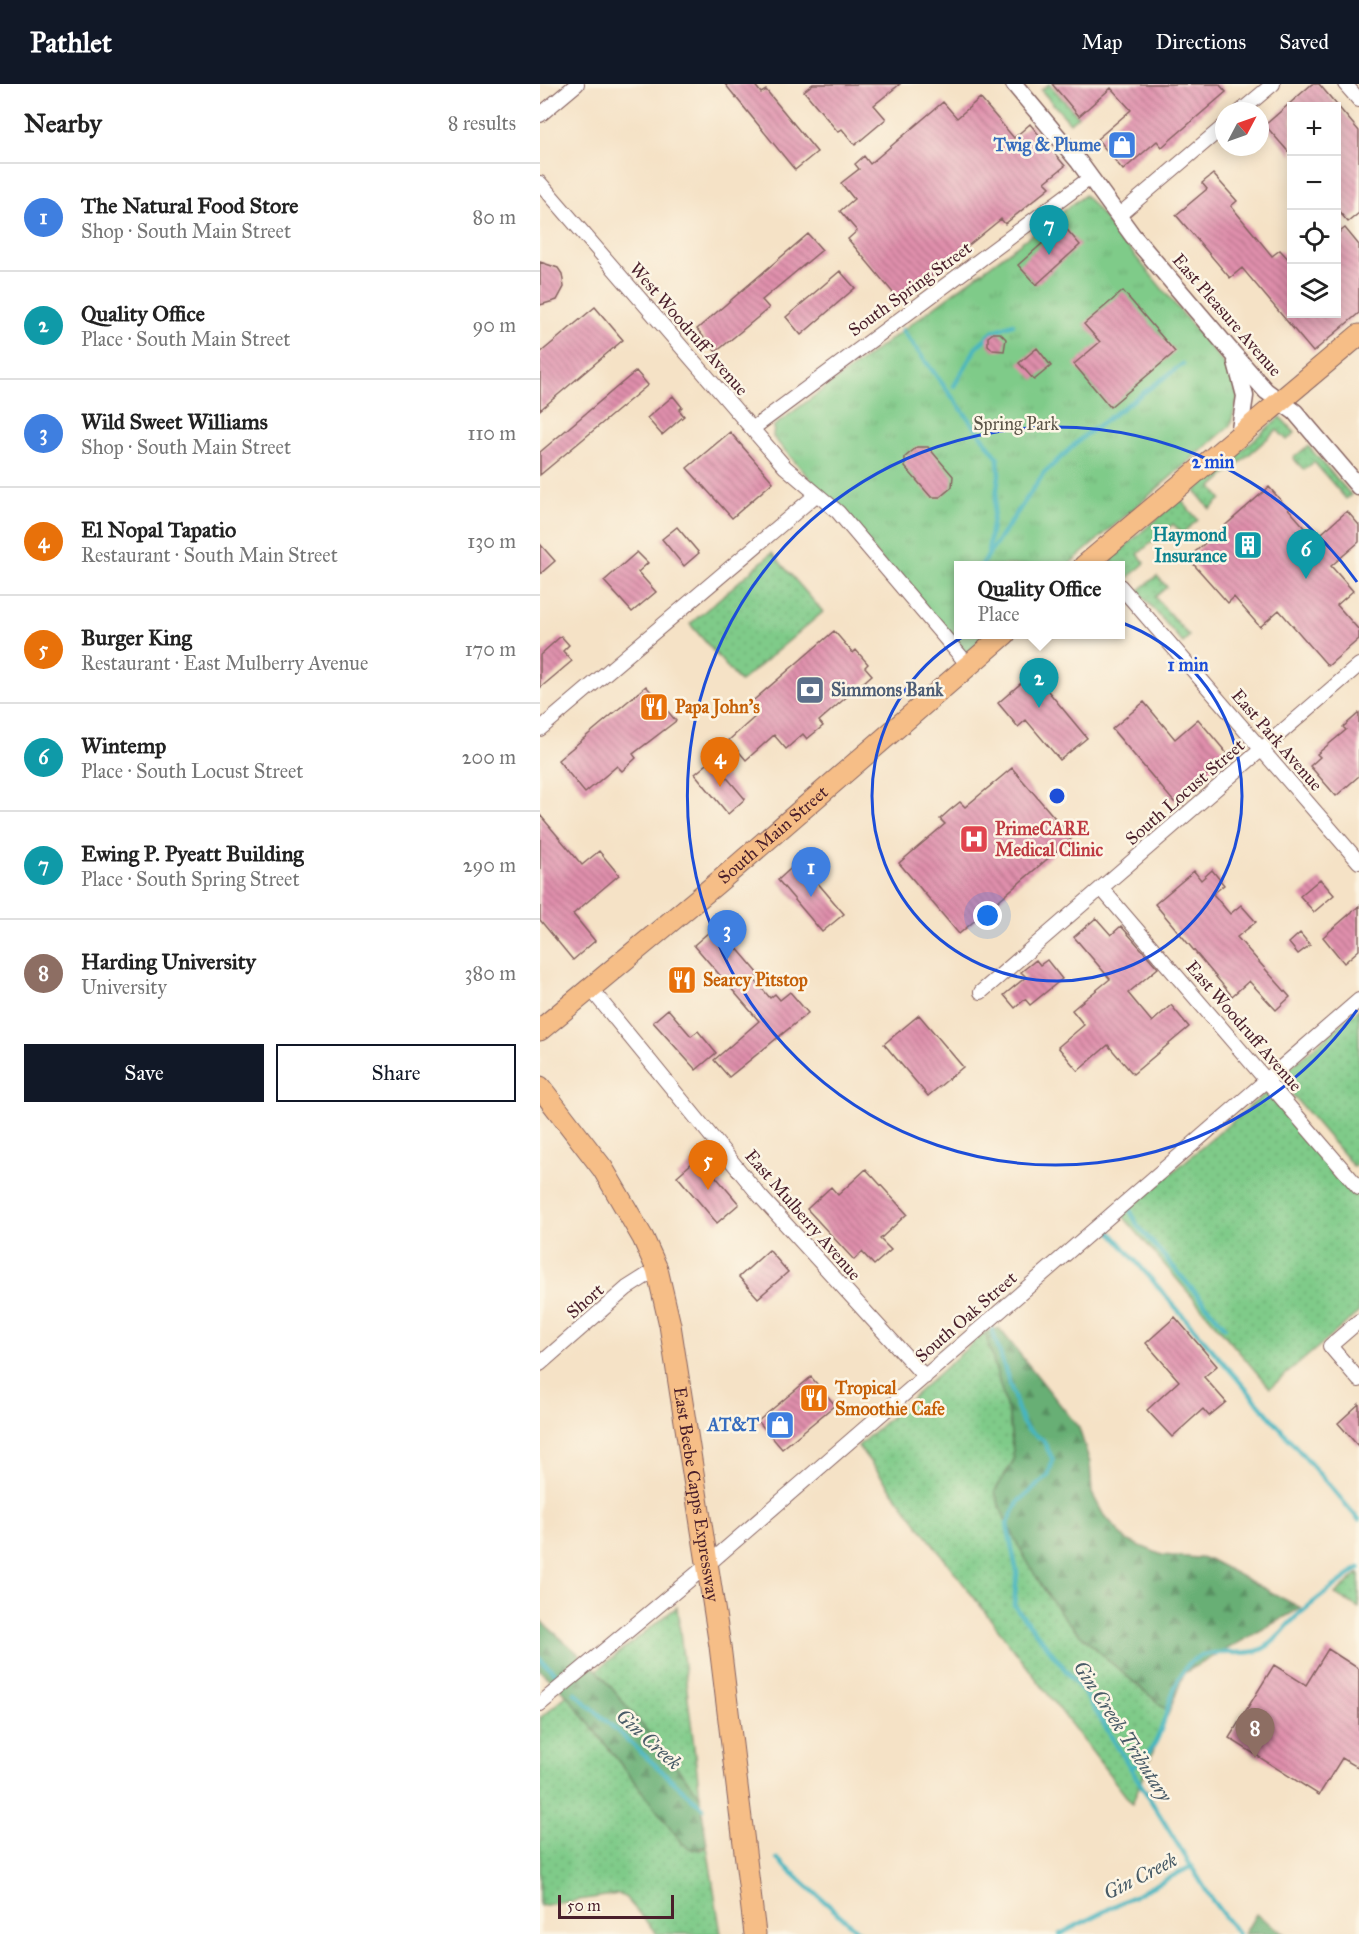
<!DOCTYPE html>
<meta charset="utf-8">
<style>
body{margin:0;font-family:"IM FELL Great Primer",serif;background:#f2f2f2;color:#222}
.controls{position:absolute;right:18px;top:18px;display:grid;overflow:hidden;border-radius:0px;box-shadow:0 3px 15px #0003}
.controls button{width:54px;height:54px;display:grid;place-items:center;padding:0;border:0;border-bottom:2px solid #e0e0e0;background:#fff;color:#222;font:30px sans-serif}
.compass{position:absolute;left:675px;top:18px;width:54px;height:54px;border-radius:50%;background:#fff;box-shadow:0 3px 15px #0003;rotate:49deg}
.scale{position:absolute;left:18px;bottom:15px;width:116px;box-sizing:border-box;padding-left:6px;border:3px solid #4a1f2b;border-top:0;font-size:16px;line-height:21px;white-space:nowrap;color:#4a1f2b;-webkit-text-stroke:4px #fcf5e5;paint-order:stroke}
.you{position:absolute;left:448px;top:832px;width:21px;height:21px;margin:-15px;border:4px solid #fff;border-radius:50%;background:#1a73e8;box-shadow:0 0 0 9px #1a73e833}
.badge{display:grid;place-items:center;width:39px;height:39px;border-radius:50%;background:#111827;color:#fff;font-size:20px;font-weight:700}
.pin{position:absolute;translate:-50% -50px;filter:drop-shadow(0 2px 3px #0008)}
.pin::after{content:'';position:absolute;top:32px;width:21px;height:18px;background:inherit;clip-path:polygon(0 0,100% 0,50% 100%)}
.popup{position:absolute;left:414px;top:477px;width:171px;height:78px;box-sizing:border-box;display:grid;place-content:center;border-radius:0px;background:#fff;filter:drop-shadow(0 2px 4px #0005);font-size:20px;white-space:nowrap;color:#767676}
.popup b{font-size:22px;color:#222}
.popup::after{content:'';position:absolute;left:50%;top:100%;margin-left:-12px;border:12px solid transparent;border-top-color:#fff}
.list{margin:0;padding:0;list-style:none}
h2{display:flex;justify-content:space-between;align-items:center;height:78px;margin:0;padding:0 24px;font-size:26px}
h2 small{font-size:20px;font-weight:400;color:#767676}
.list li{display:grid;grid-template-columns:39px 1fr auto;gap:18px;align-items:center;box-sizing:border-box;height:108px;padding:0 24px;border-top:2px solid #e0e0e0}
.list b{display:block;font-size:22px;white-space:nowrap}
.list p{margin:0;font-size:20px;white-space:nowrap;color:#767676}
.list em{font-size:20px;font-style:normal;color:#767676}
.actions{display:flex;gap:12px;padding:18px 24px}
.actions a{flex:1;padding:14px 0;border:2px solid #111827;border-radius:0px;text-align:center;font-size:21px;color:#111827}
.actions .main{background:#111827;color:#fff}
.icon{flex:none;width:33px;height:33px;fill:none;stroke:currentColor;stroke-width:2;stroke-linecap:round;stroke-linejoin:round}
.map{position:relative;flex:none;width:819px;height:1850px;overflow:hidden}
header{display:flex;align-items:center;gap:36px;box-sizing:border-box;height:84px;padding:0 30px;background:#111827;color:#fff}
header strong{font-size:28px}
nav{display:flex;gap:33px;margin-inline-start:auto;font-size:21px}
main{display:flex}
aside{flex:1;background:#fff}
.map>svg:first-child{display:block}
.grass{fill:url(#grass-dots);stroke:#64755a;stroke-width:1.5}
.forest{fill:url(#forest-firs);stroke:#586750;stroke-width:1.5}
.park{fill:url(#park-tufts);stroke:#64755a;stroke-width:1.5}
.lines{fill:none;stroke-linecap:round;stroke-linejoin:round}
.stream{stroke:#46b5c0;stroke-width:4.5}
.building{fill:url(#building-back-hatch)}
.minor-casing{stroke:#866361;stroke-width:16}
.tertiary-casing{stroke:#866361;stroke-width:19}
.primary-casing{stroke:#866361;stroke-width:23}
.minor{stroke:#fff;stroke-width:14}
.tertiary{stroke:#fff;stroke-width:16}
.primary{stroke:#f6be87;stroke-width:21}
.ring{fill:none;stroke:#1d4ed8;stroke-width:3}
.labels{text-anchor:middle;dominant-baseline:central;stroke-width:5;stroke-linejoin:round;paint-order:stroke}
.shop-label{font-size:18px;font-weight:bold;fill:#366cbe;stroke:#fcf5e5;text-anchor:end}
.street-label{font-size:18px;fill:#4a1f2b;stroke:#fcf5e5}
.park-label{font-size:18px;fill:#5a5347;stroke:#fcf5e5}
.culture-label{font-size:18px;font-weight:bold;fill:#0d838f;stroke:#fcf5e5;text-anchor:end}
.service-label{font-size:18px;font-weight:bold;fill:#4e5e75;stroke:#fcf5e5;text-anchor:start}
.food-label{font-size:18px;font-weight:bold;fill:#c56008;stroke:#fcf5e5;text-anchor:start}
.health-label{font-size:18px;font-weight:bold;fill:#be3a42;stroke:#fcf5e5;text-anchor:start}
.water-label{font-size:20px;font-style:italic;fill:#485b67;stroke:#fcf5e5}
.centre{fill:#1d4ed8;stroke:#fcf5e5;stroke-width:3}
.ring-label{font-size:18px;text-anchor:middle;font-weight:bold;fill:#1d4ed8;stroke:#fcf5e5;stroke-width:5;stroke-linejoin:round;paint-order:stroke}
</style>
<header>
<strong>Pathlet</strong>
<nav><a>Map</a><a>Directions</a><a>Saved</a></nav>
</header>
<main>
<aside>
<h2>Nearby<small>8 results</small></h2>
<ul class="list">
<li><span class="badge" style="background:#3f7fe0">1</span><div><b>The Natural Food Store</b><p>Shop · South Main Street</p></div><em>80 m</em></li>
<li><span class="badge" style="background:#0f9aa8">2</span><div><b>Quality Office</b><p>Place · South Main Street</p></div><em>90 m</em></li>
<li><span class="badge" style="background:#3f7fe0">3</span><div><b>Wild Sweet Williams</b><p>Shop · South Main Street</p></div><em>110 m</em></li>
<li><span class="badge" style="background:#e8710a">4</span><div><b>El Nopal Tapatio</b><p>Restaurant · South Main Street</p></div><em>130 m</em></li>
<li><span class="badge" style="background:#e8710a">5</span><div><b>Burger King</b><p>Restaurant · East Mulberry Avenue</p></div><em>170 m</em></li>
<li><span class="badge" style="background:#0f9aa8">6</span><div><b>Wintemp</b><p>Place · South Locust Street</p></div><em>200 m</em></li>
<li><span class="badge" style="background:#0f9aa8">7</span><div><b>Ewing P. Pyeatt Building</b><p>Place · South Spring Street</p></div><em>290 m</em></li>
<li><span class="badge" style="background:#8d6e63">8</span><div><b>Harding University</b><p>University</p></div><em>380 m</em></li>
</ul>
<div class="actions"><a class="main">Save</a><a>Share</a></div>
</aside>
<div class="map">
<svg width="819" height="1850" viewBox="0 0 819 1850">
<defs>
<pattern id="grass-dots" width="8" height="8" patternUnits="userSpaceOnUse" patternTransform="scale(1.5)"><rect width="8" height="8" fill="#7fcb89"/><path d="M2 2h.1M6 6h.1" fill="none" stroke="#6fae76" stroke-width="1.8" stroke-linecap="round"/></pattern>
<pattern id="forest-firs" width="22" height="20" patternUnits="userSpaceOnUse" patternTransform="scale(1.5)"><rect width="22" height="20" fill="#67af75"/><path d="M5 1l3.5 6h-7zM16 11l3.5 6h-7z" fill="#578e60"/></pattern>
<pattern id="park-tufts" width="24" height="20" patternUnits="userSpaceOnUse" patternTransform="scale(1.5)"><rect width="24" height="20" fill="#7fcb89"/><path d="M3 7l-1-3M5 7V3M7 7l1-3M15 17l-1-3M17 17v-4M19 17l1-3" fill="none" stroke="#6fae76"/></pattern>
<pattern id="building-back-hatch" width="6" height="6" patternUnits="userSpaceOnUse" patternTransform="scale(1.5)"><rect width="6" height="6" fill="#df8fac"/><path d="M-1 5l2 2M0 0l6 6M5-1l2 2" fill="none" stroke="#b7748c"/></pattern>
</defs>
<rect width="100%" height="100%" fill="#fcf5e5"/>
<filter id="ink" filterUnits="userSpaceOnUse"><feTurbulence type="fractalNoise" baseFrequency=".0167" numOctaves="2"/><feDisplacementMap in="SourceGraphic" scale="12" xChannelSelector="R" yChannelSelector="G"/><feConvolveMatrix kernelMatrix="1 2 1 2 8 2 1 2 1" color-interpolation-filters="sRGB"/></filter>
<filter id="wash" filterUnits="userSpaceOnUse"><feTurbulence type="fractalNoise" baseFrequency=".008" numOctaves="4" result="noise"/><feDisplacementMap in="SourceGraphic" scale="24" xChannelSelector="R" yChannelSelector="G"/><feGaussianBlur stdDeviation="1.35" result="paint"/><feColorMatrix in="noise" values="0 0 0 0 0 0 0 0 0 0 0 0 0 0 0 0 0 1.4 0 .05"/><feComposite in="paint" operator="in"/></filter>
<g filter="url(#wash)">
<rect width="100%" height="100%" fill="#f5e2c6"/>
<path class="grass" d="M509,0L538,32L530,39L501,6Z
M740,333L755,349L747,356L737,346L672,403L681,415L670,425L655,407Z
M768,362L811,411L806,415L774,378L764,386L753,374Z
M640,415L658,436L642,449L633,440L598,470L605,479L587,495L580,487V482L575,481L570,475Z
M232,469L283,528L200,598L150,540Z
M617,492L627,503L615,513L649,552L643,559L598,507Z
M819,925V1078L814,1083L738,994Z
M727,1008L819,1115V1228L730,1304L582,1131Z
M445,1248L469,1332L474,1376L455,1407C463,1440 509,1518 532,1542C562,1573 597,1600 629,1628L592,1720L318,1362Z
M819,1489V1524L795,1510Z
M137,1523L160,1712L57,1586Z
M27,1611L143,1760L161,1766L167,1762L181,1850H117L85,1813L78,1810L0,1822V1634Z"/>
<path class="forest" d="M459,1244L539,1344L550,1379L552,1409L562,1428L586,1456L622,1471L669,1475L761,1524L644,1589L629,1628C597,1600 562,1573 532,1542C508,1518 463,1440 455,1407L474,1376L469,1332L445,1248Z
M0,1536L57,1586L160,1712L167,1762L154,1766L143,1760L27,1611L0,1587Z
M716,1830L745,1850H704Z"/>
<path class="park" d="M545,111L694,292L698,314L690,342L528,481L418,482V550L448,551L425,570L233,353L234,342Z"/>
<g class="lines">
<path class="stream" d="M362,246L458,374L459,391L448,468
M414,302L437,262L454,247L473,240
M441,482L504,389L544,352L643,280
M589,1124L598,1142L685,1243
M569,1146L819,1436
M452,1245L482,1338L488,1346L503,1356L513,1376L508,1392L479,1417L467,1440L477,1489L474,1521L547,1613L672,1816L698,1850
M0,1575L17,1591
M35,1609L163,1724
M592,1683C630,1661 621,1616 647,1582C664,1561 695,1573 717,1567C735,1561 741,1547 754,1535C774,1516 798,1500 819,1484
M237,1775L321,1850
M520,1850L652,1782"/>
</g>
<g id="blocks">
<path class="building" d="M185,0H214L221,9L226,6L277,68L255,86Z
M273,0H360L334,21L346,35L315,61L302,45L298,48L264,7Z
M512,0H679L686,8L622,63L617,57L583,86L557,55L591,26L571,4L539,32Z
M772,0H779L819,47V129L808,138L796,124V22H752V72L725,41Z
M440,14L474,54L490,40L525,82L505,98L510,103L465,140L461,135L360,217L308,155L317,147L300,127L314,115L301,99L319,85L315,80L324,72L330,80L403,18L417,34Z
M673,90L697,117L691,122L732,172L740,166L752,179V230H796V151L805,144L819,161V229L773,268L702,184L690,194L636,131L667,105L662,99Z
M523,141L540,161L496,201L478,181Z
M268,150L282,166L222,216L229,224L176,268L157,245Z
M0,178L18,184L22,190L24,203L17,216L0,221Z
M300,187L315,204L261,251L246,233Z
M583,207L635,268L570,323L534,280L560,258L544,240Z
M55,223L83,256L0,326V269Z
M453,249H460L466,255L464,267L453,266L448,261V253Z
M497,264L511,282L494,296L479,279Z
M96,287L108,301L0,391V368Z
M133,312L142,323L139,326L144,332L122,351L107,334Z
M190,348L233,398L192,434L147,384Z
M377,363H388L413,392L412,403L400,413H391L365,383V373Z
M729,403L775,455L807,427L819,441V458L791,482L813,507L797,521L819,546V555L788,582L739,526L720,543L694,513L688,519L648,474Z
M137,443L159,469L144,482L122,455Z
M0,460L15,477L0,490Z
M97,468L108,479L98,488L116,508L92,528L64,497Z
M294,547L313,569L316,566L328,580L325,583L332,591L279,637L283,642L267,655L263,650L246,665L234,651L206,676L189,656L217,631L208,621Z
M21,552L29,561L23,567L32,577L0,604V571Z
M493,589L547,654L520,676L486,636L478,643L458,619Z
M106,602L136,637L93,670L96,674L82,687L77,682L45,709L18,676Z
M604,618L635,655L658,635L689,672L634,718L572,645Z
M819,629V692L796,712L770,682L780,673L777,670L806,646L803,643Z
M172,676L205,715L188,730L155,690Z
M472,684L532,754L419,850L359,779L405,740L400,735L410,726L420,718L425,723Z
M0,731L42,781L59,767L79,791L33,830L55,857L33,876L0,836Z
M259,777L304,830L282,848L238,796Z
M672,786L684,801L673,810L690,830L701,821L716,838L697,853L750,913L736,926L709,897L692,912L615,820L654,787L661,796Z
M780,795L794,811L774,828L760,812Z
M819,822V866L804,879L783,853Z
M556,834L571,851L581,842L618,884L588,909L612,938L631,921L649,943L593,990L568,961L538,987L518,963L544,941L532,926L570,895L534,853Z
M177,841L219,890L214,895L230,914L235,910L240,916L250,908L268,929L189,993L174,976L219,937L154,861Z
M760,849L770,861L758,870L749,859Z
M496,876L500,881L507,876L522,895L490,921L485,915L475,924L464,911L486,893L481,888Z
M128,925L151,952L158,947L176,969L156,986L113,938Z
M379,931L423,983L388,1012L344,960Z
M159,1073L199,1120L177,1139L137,1092Z
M326,1085L367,1130L340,1155L351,1166L334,1181L322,1168L314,1176L267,1125L291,1103L298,1111Z
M229,1166L248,1188L218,1214L199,1193Z
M635,1233L677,1282L664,1293L686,1318L669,1332L663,1325L632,1353L607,1326L639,1297L606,1259Z
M271,1293L295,1321L242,1365L218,1337Z
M819,1320V1363L798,1339Z
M788,1565L819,1585V1684L802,1674L779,1711L689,1654L734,1581L766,1601Z"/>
</g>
</g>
<g filter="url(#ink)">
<use href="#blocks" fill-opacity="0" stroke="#866361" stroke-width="1.5"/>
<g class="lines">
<g class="minor-casing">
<path id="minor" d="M805,0L819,16
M701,27L733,0
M0,31L37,0
M0,99L245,383L298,428L429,582
M578,132L684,42
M212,345L550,94
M580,502L819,778
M0,645L276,411
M561,804L819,1104
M51,905L220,1112L385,1293
M441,908L819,581
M819,1237L790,1262L819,1296
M0,1280L87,1204L117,1185
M0,1620L166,1482L819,916"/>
</g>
<g class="tertiary-casing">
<path id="tertiary" d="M474,0L539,78L593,152L690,266L726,307L755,328L819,403
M696,278L705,312L699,352"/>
</g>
<g class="primary-casing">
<g id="primary">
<path d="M544,482L819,251"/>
<path id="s1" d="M0,946L176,800L465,550"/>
<path id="s2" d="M0,1003L63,1085L103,1154L117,1185L130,1241L180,1562L215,1850"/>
</g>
</g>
<use href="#minor" class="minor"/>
<use href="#tertiary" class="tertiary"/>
<use href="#primary" class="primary"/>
</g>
</g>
<g class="ring">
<circle cx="517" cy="712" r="185"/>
<path d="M817 926A369 369 0 1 1 817 498"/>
</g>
<defs>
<g id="shop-square" transform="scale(1.5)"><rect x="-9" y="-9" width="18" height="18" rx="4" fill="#3f7fe0" stroke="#fcf5e5"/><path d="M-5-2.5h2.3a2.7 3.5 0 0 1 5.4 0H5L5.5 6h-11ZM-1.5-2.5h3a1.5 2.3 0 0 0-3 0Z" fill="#fff"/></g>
<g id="building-square" transform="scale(1.5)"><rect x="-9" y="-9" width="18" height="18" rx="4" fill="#0f9aa8" stroke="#fcf5e5"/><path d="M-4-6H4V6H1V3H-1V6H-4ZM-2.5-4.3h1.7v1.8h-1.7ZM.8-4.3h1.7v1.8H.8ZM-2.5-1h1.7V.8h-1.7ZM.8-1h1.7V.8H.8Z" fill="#fff"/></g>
<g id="bank-square" transform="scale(1.5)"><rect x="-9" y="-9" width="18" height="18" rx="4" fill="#5c6f8a" stroke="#fcf5e5"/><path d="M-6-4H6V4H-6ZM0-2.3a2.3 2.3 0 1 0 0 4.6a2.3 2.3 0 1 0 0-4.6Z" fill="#fff"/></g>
<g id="restaurant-square" transform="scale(1.5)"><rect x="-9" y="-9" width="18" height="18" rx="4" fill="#e8710a" stroke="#fcf5e5"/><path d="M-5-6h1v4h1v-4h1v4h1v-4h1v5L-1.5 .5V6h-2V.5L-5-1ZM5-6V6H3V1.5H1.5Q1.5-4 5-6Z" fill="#fff"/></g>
<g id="hospital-square" transform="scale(1.5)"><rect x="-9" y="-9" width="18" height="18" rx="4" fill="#e0444e" stroke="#fcf5e5"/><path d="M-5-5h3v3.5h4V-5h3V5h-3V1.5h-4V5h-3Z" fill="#fff"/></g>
</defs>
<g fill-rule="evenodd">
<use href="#shop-square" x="582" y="61"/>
<use href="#building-square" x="708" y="461"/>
<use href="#bank-square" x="270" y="606"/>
<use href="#restaurant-square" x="114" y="623"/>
<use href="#hospital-square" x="434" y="755"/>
<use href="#restaurant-square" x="142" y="896"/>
<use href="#restaurant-square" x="274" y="1314"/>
<use href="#shop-square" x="240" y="1341"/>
</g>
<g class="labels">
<g class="shop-label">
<text x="561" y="61">Twig &amp; Plume</text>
<text x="219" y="1341">AT&amp;T</text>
</g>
<g class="street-label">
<text transform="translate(370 205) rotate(-36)">South Spring Street</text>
<text transform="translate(687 231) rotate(49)">East Pleasure Avenue</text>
<text transform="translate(149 245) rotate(49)">West Woodruff Avenue</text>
<text transform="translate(737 656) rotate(49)">East Park Avenue</text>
<text transform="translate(645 708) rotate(-41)">South Locust Street</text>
<text stroke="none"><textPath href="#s1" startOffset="304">South Main Street</textPath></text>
<text transform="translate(704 942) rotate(49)">East Woodruff Avenue</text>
<text transform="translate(263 1131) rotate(49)">East Mulberry Avenue</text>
<text transform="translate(45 1217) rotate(-41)">Short</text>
<text transform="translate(426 1233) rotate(-41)">South Oak Street</text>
<text stroke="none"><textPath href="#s2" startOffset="446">East Beebe Capps Expressway</textPath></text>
</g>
<g class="park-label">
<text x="476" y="340">Spring Park</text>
</g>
<g class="culture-label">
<text x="687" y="451">Haymond<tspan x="687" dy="21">Insurance</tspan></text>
</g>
<g class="service-label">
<text x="291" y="606">Simmons Bank</text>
</g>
<g class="food-label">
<text x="135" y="623">Papa John's</text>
<text x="163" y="896">Searcy Pitstop</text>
<text x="295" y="1304">Tropical<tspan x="295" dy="21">Smoothie Cafe</tspan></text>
</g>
<g class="health-label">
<text x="455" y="745">PrimeCARE<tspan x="455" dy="21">Medical Clinic</tspan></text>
</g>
<g class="water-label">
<text transform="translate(583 1647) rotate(57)">Gin Creek Tributary</text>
<text transform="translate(109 1655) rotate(42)">Gin Creek</text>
<text transform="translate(600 1792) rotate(-27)">Gin Creek</text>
</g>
</g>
<circle cx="517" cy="712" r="9" class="centre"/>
<g class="ring-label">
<text x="673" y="384">2 min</text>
<text x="648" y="587">1 min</text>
</g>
</svg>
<div class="controls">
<button>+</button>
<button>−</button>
<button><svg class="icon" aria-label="locate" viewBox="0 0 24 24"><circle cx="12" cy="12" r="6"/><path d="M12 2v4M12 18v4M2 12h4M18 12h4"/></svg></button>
<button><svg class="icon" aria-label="layers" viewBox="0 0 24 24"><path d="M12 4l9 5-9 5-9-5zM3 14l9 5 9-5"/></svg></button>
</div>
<svg class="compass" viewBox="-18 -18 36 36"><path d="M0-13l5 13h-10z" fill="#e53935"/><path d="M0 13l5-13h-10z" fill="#767676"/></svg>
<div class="scale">50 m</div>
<div class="you"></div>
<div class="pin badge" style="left:271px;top:813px;background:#3f7fe0">1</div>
<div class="pin badge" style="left:499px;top:624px;background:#0f9aa8">2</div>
<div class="popup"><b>Quality Office</b>Place</div>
<div class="pin badge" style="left:187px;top:876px;background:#3f7fe0">3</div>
<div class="pin badge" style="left:180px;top:703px;background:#e8710a">4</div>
<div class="pin badge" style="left:168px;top:1106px;background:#e8710a">5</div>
<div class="pin badge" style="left:766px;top:495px;background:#0f9aa8">6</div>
<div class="pin badge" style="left:509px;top:171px;background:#0f9aa8">7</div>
<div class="pin badge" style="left:715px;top:1674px;background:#8d6e63">8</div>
</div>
</main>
